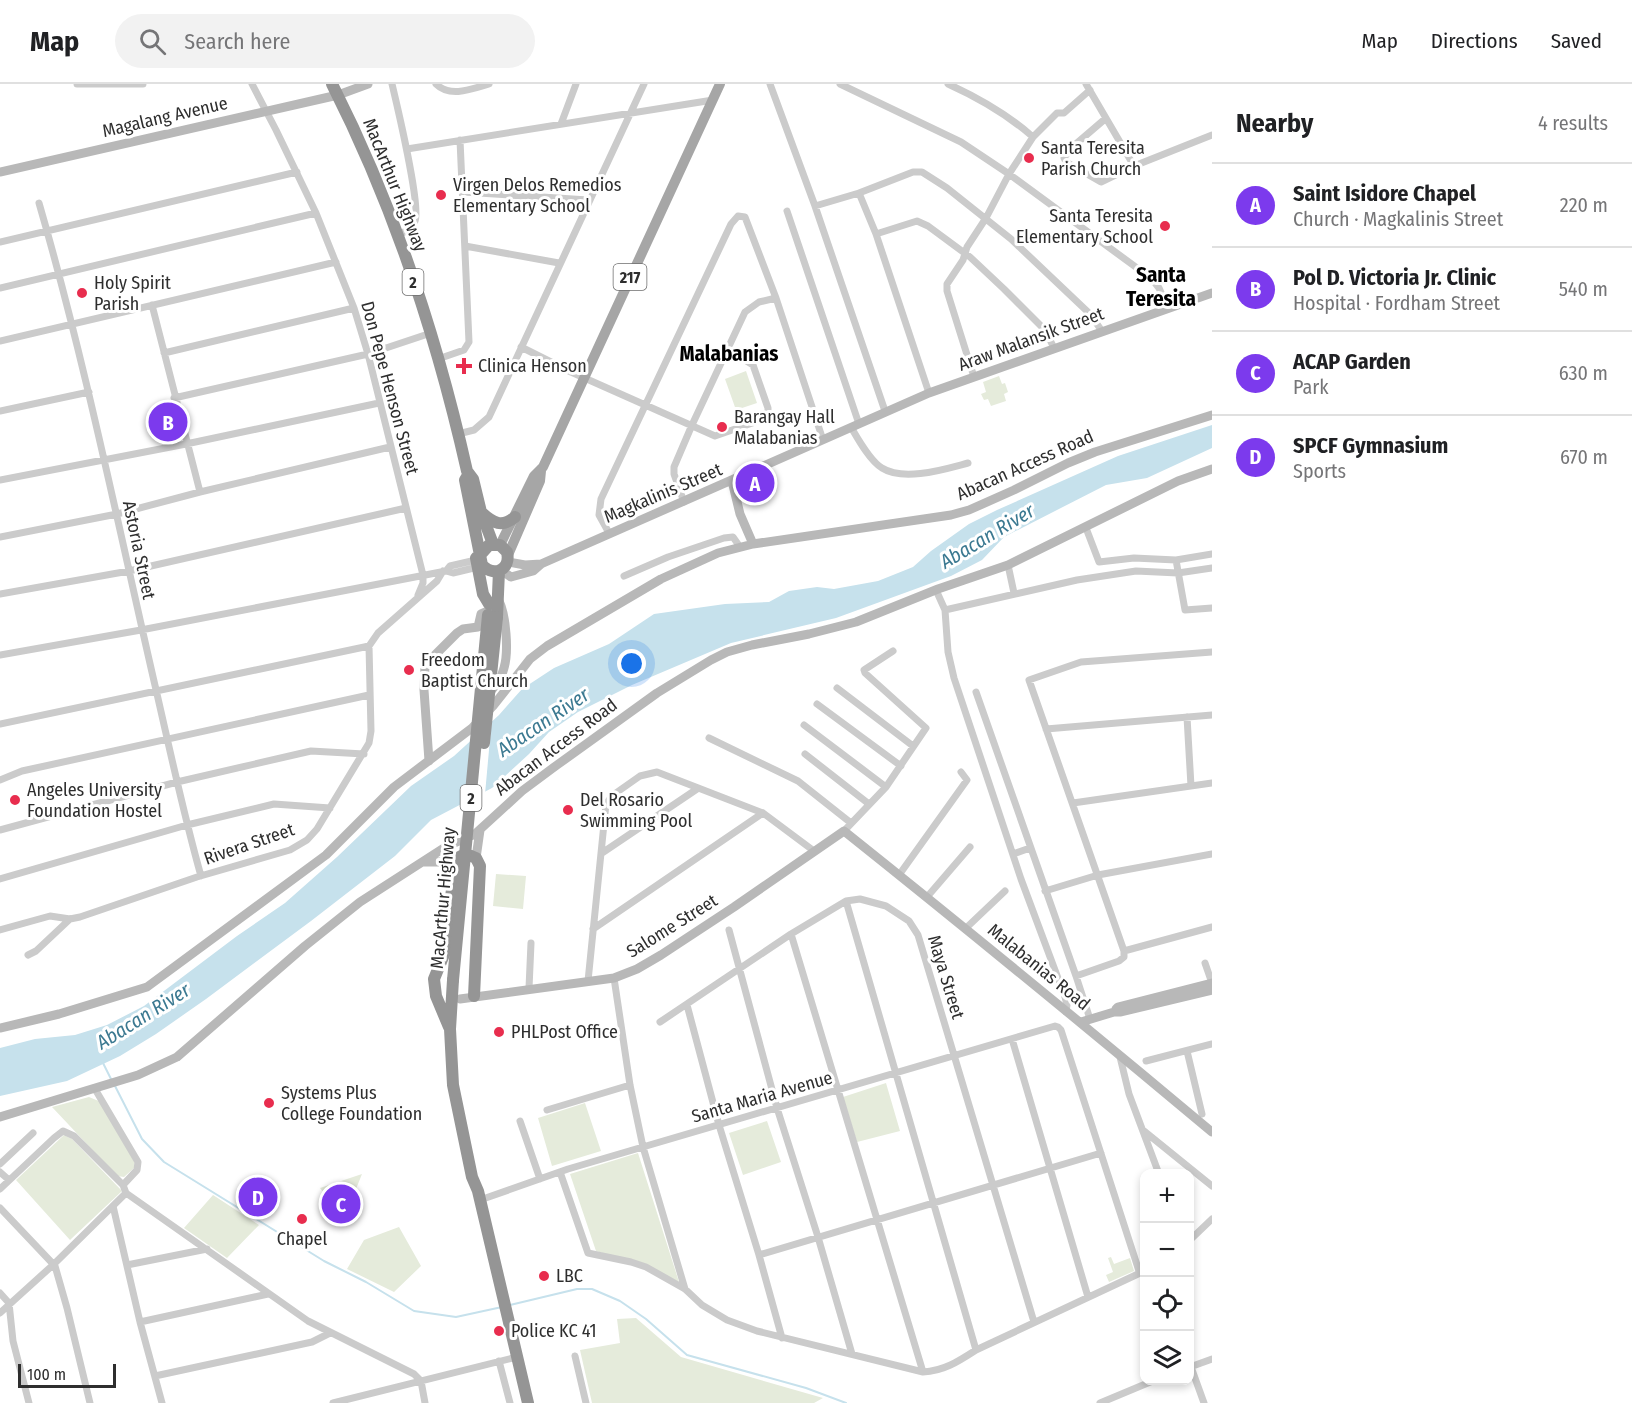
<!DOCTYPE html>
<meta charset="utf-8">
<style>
body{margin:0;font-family:"Fira Sans Condensed",sans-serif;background:#f2f2f2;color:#202124}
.controls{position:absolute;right:18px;bottom:18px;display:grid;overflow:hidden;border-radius:12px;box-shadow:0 3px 9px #0003}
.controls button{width:54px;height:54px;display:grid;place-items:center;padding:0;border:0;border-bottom:2px solid #e0e0e0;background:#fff;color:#202124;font:30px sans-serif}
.scale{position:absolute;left:18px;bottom:15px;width:98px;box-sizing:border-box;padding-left:6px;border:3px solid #2e2e2e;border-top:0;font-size:16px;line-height:21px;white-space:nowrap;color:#2e2e2e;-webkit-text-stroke:4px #fff;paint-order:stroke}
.you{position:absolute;left:632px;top:580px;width:21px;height:21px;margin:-15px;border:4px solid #fff;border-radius:50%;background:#1a73e8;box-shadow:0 0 0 9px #1a73e833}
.badge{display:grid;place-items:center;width:39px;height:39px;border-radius:50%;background:#7c3aed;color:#fff;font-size:20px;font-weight:700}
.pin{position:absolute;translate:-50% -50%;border:3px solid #fff;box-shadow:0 2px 6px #0006}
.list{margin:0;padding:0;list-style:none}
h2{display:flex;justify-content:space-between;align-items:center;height:78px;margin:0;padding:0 24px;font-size:26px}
h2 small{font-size:20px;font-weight:400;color:#757577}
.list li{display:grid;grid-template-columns:39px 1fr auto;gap:18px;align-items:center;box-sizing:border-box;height:84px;padding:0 24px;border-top:2px solid #e0e0e0}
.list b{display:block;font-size:22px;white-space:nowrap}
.list p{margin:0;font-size:20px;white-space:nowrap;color:#757577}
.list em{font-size:20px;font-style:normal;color:#757577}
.icon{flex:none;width:33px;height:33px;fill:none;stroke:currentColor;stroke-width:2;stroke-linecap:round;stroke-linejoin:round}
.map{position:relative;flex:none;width:1212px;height:1319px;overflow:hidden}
header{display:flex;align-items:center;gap:36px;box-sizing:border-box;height:84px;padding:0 30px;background:#fff;border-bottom:2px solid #e0e0e0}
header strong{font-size:28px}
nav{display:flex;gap:33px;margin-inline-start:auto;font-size:21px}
.search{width:420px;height:54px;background:#f2f2f2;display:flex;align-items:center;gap:15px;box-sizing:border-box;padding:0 21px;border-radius:33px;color:#757577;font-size:22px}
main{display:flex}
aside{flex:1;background:#fff}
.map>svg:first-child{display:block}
.green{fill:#e5ebdb}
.water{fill:#c6e1ec}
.pier{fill:#fff}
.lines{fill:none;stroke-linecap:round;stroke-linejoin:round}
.stream{stroke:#c6e1ec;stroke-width:2}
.street{stroke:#cbcbcb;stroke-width:7}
.secondary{stroke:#b8b8b8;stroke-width:9}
.primary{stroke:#a6a6a6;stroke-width:10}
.highway{stroke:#959595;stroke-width:12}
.highway-bridge{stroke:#959595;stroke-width:12}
.poi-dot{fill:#e82d4e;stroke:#fff;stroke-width:2}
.labels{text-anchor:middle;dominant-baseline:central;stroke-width:6;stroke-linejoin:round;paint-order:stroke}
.shield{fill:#fff;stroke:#6d6d6d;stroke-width:1.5}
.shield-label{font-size:16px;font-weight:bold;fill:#2e2e2e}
.street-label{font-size:18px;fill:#2e2e2e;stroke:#fff}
.poi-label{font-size:18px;fill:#2e2e2e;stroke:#fff;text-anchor:start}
.water-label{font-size:20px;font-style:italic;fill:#3b7991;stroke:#fff}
.quarter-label{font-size:21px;font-weight:bold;fill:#000;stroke:#fff}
</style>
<header>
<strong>Map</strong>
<div class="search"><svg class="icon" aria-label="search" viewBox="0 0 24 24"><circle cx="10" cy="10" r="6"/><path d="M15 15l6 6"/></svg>Search here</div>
<nav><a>Map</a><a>Directions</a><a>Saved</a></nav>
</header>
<main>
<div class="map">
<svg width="1212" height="1319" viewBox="0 0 1212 1319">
<rect width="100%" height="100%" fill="#fff"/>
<path class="green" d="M746,287L757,319L736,326L725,295Z
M999,292L1002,300L1005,299L1008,308L1004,310L1006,317L991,322L988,315L984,316L981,310L986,308L983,298Z
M496,790L526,792L523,825L493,822Z
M886,999L900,1047L857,1058L843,1013Z
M89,1013L101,1018L135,1077L134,1084L124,1093L117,1092L52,1023Z
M585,1019L601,1067L552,1082L538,1034Z
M767,1037L781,1078L743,1091L729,1049Z
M64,1051L72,1055L122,1107L70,1156L16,1096Z
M638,1069L679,1198L648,1183L596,1167L570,1090Z
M362,1090L344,1135L320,1104Z
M213,1111L259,1141L227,1174L184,1144Z
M399,1143L421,1182L394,1208L347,1185L364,1156Z
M1111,1173L1114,1180L1130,1174L1134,1187L1109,1198L1106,1191L1113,1188L1108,1174Z
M636,1234L681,1273L823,1314L814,1319H592L580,1266L620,1259L617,1235Z"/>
<path class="water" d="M1212,341V364L1147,394L1106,401L1004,453L982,476L951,492L836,534L731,559L632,601L578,628L549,648L529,670L492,704L431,736L395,772L311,837L206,915L156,950L120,972L67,997L0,1012V964L35,955L75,951L107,941L144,922L237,852L285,819L337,773L411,702L454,672L499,631L522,605L554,584L609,560L654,530L725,520L769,518L789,507L817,503L834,505L878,497L913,483L931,467L969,440L997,426L1118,372Z"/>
<path class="pier" d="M492,633L485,710L466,720L473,650Z"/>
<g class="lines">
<path class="stream" d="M103,979L111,995
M114,1000L142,1055L164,1078L324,1177L366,1198L414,1227L456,1233L502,1223
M510,1221L577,1205H592L620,1217L646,1235L687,1271L806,1304L846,1319"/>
<path class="street" d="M77,0H143
M252,0L276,46L316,129L354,224L368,270L423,491V499L418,511
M392,0C397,21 421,123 415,137C412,144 404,148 398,152
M436,0C450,14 472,5 489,0
M770,0L815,122L885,327
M840,0L961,58L1009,90L1152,195L1159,204L1168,224
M948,0C979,14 1007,30 1033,53
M1086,0L1134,82
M1105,35L1070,65L1064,74L1066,78L1101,98L1134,82L1212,51
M561,40L576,0
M407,65L713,16
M463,108L588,116
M859,109L876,150L929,309
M39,119C86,281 119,446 157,610C171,671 184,732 201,792
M815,122L859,109L913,88H922L947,104L1011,155L1089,229L1102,247
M787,127L859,340
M876,150L917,137L928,142L970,173L1004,205L1045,246L1054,264
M0,158L297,88
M465,162L559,179
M0,204L316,129
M152,221L200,408
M0,257L336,178
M521,263L571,288L715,352L758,337L768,328V324L753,281L727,265
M164,269L354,224
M438,275L464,266L469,258L460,56
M974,293L947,207V200L963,176L967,163L986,134L1009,90L1033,53L1057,29H1064L1090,6
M174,314L368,270L431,249
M0,327L89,308
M851,343C858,355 870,377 882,384C904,398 945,385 968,379
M458,350L474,346L489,333L644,0
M0,396L186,360L379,319
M684,418L674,390V383L692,341L745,228L759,218L776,214
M1086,444L1099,478L1134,474L1176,476L1185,526L1212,524
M609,449L599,431L601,415L731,140L738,132L745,133L776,214L823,356
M0,453L117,430L200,408L390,363
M1176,476L1212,470
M1008,481L1014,509
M446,487L450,482L476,476
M624,492L668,473L724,454L733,453L740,463
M936,506L945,526L948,568L954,594L1021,795L1065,913L1067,921L1066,928
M0,510L129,487L406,424
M945,526L1077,496L1136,487L1178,489L1212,484
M0,571L141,546L446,487L453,489L478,483
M837,604L913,662
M976,608L1076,892L1090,935
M817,620L901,682
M1187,633L1191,702
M0,640L369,562
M804,641L886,703
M1046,645L1212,631
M709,654L798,697L851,739
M805,670L869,720
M0,696L22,687L369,611
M1073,719L1212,699
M0,746L177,698L311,667L364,670
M844,747L886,703L926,644L865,589L864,586L893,567
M602,769L697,705
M1013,770L1030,764
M899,791L967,696L961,688
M0,795L187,741L274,720L330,724
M1045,807L1098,791L1212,770
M927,813L970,763
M846,817L976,1266
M593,845L763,729
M965,845L1005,807
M0,846L50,832L70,835L80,833L197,793L290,766L307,756L317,745L369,659L371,647L369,562L378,549L437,497L443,487
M729,846L777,1024L818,1153L852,1270
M791,850L923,1288
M1124,867L1029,596L1081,578L1212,568
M1124,867L1212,843
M28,871L36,867L70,835
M1205,879L1212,899
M1076,892L1119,877L1124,873V867
M614,894L630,1001L643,1063L685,1205
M588,897L606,720L613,711L640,692L657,688L763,729L814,767
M529,904L531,859
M687,921L719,1041L759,1171L782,1254
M660,938L791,850L846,817L860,815L886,822L909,837L918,851L1034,1238
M1012,955L1088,1213
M1187,967L1202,1030
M1120,973L1129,1010L1159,1090
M1146,977L1212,960
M95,1005L138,1078L137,1086L123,1101L126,1109L308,1237L414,1290L421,1297L425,1319
M547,1026L630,1001
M520,1037L540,1095
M1144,1047L1212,1102
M0,1080L33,1049
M0,1088L9,1096
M0,1105L54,1054L63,1047L74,1052L123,1101
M480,1116L568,1085L1055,942L1058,943L1061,946L1139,1187L1138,1190L976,1266C959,1277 944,1287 923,1288L757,1247L727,1236L702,1221L685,1205L646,1183L631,1178L588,1169L560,1088
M113,1122L140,1238L162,1319
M0,1124L55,1182L67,1224L90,1319
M1190,1156L1212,1135
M759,1171L1101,1069
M127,1181L207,1165
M0,1209L9,1219L13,1257L29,1319
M0,1229L54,1180L126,1109
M140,1238L268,1210
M575,1272L586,1319
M499,1277L510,1319
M1190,1283L1212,1275
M1191,1283L1204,1319
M155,1292L312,1258L330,1249
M333,1319L517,1273
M1100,1319L1155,1296"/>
<path class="secondary" d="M0,88L338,11L368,0
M732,397L740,430L753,460
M508,478L525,481L541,480
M501,486L511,493L533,487L541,480L929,309L1212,209
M490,608C496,601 502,594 504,584C509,567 506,532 499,517
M429,677L424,606L425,581L457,549L463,545L478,543L481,530L488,527
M476,774L480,746
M423,778H455
M460,915L614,894L637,885L661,871L734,823L844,747C968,846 1090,946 1212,1048
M1116,925L1118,923L1212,899
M1081,938L1114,928H1121L1212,906
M0,944L59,930L147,903L326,771L394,703L472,644L493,622L530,575L547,562L661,495L718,469L753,460L951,431L969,426L1014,406L1068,379L1095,368L1212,331
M0,1033L138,991L177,973L305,862L360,818L447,762L475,750L522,707L557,681L657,609L711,576L727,568L752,561L809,550L856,538L938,505L1008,481L1178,397L1212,385"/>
<path class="primary" d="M500,461L534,392L543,383L720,0
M508,471L540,397L541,387"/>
<path class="highway" d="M332,0C394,122 437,254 467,387L473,395L481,428L493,460
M468,391L465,396L482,481C495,494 511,485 507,468L500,461H489L481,470
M482,429C493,439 502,444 515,433
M476,474L483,510L489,520
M497,533L499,487
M453,896L450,945L453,1001L472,1093L478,1107L528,1319
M449,943L436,912L434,895L445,868L455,778C459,770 468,770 476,774L480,782L474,912"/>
<path class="highway-bridge" d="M484,659L497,533
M453,896L488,531"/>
</g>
<g class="poi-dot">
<circle cx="1029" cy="74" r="6"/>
<circle cx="441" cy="111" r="6"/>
<circle cx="1165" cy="142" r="6"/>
<circle cx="82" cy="209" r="6"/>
<path d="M461 273h6v6h6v6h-6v6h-6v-6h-6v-6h6z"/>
<circle cx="722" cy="343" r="6"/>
<circle cx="409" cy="586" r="6"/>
<circle cx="15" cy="716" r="6"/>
<circle cx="568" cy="726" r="6"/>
<circle cx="499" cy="948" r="6"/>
<circle cx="269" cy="1019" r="6"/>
<circle cx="302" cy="1135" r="6"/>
<circle cx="544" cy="1192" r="6"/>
<circle cx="499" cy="1247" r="6"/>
</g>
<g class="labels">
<g class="shield">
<rect x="613.5" y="180" width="33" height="26" rx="4.5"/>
<rect x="402.5" y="185" width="21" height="26" rx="4.5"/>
<rect x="460.5" y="701" width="21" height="26" rx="4.5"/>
</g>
<g class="shield-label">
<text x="630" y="193">217</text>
<text x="413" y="198">2</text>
<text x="471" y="714">2</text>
</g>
<g class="street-label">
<text transform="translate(165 33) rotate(-13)">Magalang Avenue</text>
<text transform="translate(395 101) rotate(68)">MacArthur Highway</text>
<text transform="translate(1031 255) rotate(-20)">Araw Malansik Street</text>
<text transform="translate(390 304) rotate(75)">Don Pepe Henson Street</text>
<text transform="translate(1025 381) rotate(-24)">Abacan Access Road</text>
<text transform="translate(663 409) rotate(-23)">Magkalinis Street</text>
<text transform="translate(139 466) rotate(78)">Astoria Street</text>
<text transform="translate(556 663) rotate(-37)">Abacan Access Road</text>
<text transform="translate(249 760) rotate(-19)">Rivera Street</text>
<text transform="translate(443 814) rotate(-85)">MacArthur Highway</text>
<text transform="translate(672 842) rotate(-32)">Salome Street</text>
<text transform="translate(1039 883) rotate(39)">Malabanias Road</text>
<text transform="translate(946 893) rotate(73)">Maya Street</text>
<text transform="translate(762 1013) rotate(-16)">Santa Maria Avenue</text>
</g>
<g class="poi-label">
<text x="1041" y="64">Santa Teresita<tspan x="1041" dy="21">Parish Church</tspan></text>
<text x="453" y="101">Virgen Delos Remedios<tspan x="453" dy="21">Elementary School</tspan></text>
<text x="1153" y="132" text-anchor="end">Santa Teresita<tspan x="1153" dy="21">Elementary School</tspan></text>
<text x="94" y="199">Holy Spirit<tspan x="94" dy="21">Parish</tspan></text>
<text x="478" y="282">Clinica Henson</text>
<text x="734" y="333">Barangay Hall<tspan x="734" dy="21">Malabanias</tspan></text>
<text x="421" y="576">Freedom<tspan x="421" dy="21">Baptist Church</tspan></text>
<text x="27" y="706">Angeles University<tspan x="27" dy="21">Foundation Hostel</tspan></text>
<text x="580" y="716">Del Rosario<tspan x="580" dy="21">Swimming Pool</tspan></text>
<text x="511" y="948">PHLPost Office</text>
<text x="281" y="1009">Systems Plus<tspan x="281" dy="21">College Foundation</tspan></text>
<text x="302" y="1155" text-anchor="middle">Chapel</text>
<text x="556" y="1192">LBC</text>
<text x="511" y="1247">Police KC 41</text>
</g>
<g class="water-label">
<text transform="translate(987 452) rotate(-31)">Abacan River</text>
<text transform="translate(543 638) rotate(-34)">Abacan River</text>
<text transform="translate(143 932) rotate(-32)">Abacan River</text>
</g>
<g class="quarter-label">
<text x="1161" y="191">Santa<tspan x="1161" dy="24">Teresita</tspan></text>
<text x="729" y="270">Malabanias</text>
</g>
</g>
</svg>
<div class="controls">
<button>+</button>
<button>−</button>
<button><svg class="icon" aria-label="locate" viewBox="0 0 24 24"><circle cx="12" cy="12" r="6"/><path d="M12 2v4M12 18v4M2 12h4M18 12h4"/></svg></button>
<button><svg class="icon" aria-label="layers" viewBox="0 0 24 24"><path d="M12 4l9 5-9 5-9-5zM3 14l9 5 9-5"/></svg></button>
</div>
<div class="scale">100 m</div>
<div class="you"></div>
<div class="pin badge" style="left:755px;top:399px">A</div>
<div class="pin badge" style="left:168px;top:338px">B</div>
<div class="pin badge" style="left:341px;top:1120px">C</div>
<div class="pin badge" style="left:258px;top:1113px">D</div>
</div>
<aside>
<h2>Nearby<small>4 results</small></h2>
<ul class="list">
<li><span class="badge">A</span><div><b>Saint Isidore Chapel</b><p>Church · Magkalinis Street</p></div><em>220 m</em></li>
<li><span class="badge">B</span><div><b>Pol D. Victoria Jr. Clinic</b><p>Hospital · Fordham Street</p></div><em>540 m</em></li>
<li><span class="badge">C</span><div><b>ACAP Garden</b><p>Park</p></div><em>630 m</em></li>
<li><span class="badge">D</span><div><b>SPCF Gymnasium</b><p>Sports</p></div><em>670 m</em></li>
</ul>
</aside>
</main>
